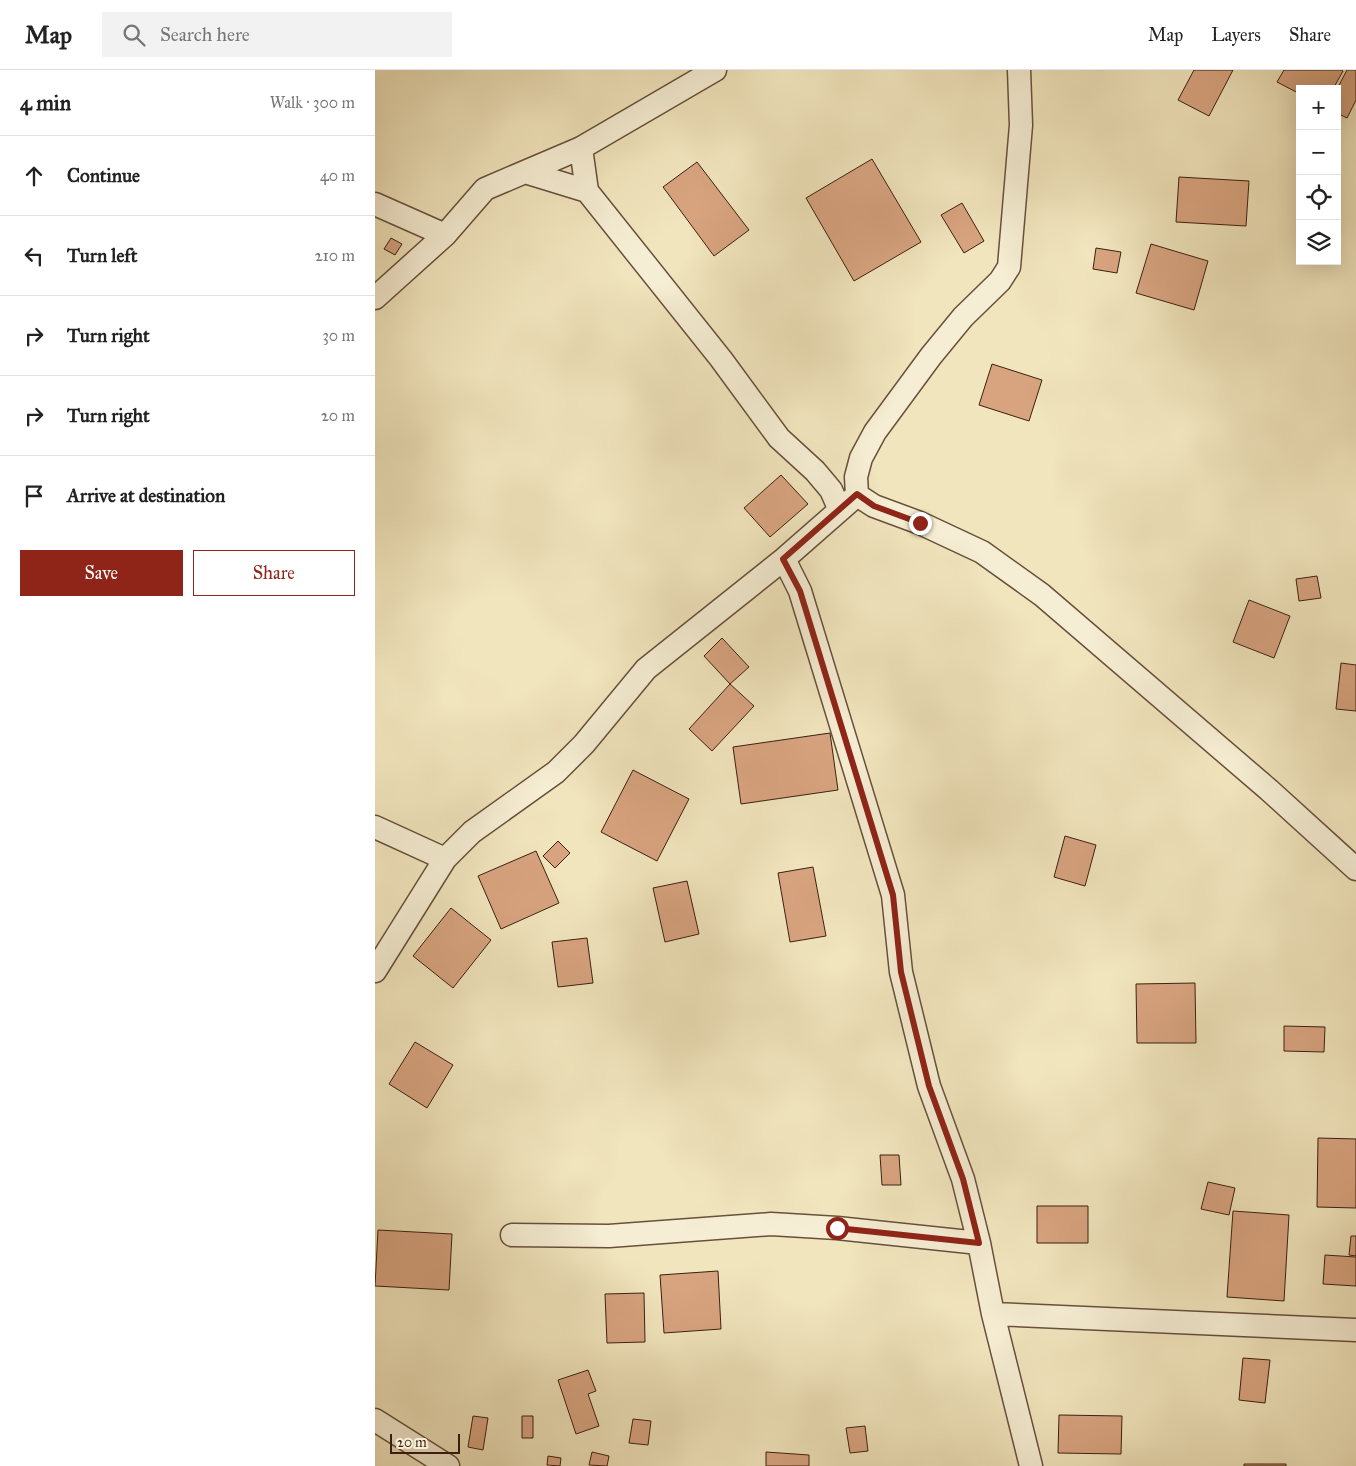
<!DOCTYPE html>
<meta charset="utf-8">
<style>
body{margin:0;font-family:"IM FELL Great Primer",serif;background:#f2f2f2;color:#222}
.controls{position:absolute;right:15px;top:15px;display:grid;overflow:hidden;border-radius:0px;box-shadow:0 5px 20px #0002}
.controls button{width:45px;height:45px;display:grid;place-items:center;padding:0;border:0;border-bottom:1px solid #e0e0e0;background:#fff;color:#222;font:25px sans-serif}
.scale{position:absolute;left:15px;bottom:12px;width:70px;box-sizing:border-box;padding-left:5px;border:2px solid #3b1f10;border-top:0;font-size:14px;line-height:18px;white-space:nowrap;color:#3b1f10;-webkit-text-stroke:4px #f6eed4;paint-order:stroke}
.stop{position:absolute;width:15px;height:15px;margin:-11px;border:4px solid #8f2418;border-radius:50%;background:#fff}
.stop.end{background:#8f2418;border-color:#fff;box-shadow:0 1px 5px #0008}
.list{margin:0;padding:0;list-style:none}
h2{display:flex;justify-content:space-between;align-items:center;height:65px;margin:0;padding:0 20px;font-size:21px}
h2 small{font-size:16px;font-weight:400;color:#767676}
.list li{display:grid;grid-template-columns:32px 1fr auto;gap:15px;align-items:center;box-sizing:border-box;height:80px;padding:0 20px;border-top:1px solid #e0e0e0}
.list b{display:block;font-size:19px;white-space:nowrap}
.list em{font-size:16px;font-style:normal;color:#767676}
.actions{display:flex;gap:10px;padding:15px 20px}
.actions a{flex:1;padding:11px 0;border:1px solid #8f2418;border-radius:0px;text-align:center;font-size:18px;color:#8f2418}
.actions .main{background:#8f2418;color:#fff}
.icon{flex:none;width:28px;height:28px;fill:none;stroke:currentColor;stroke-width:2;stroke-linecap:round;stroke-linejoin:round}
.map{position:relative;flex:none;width:981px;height:1396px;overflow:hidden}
header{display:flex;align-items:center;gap:30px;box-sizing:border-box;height:70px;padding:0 25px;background:#fff;border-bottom:1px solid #e0e0e0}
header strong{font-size:24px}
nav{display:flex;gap:28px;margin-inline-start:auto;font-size:18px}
.search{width:350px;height:45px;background:#f2f2f2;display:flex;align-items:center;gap:12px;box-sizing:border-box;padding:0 18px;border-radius:0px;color:#767676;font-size:19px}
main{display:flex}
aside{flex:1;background:#fff}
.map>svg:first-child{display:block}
.building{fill:#d8a480;stroke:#3b1f10}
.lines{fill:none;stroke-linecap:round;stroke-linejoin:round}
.minor-casing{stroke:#68503b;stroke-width:25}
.minor{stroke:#f6eed4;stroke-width:22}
.route{stroke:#8f2418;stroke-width:6}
</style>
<header>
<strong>Map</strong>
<div class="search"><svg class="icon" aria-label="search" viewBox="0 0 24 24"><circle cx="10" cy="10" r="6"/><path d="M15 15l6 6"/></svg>Search here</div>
<nav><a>Map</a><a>Layers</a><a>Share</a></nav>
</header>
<main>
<aside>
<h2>4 min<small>Walk · 300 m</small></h2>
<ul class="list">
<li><svg class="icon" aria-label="ahead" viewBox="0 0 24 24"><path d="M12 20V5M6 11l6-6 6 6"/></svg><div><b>Continue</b></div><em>40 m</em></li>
<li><svg class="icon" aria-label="left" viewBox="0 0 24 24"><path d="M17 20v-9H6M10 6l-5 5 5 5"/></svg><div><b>Turn left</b></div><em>210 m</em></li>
<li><svg class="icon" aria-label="right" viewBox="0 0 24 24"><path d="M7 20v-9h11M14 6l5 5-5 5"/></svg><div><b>Turn right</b></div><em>30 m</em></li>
<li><svg class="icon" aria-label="right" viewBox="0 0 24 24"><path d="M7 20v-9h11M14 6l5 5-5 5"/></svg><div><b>Turn right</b></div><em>20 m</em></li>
<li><svg class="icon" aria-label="arrive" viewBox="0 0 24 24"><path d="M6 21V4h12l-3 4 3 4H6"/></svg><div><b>Arrive at destination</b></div></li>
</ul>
<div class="actions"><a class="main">Save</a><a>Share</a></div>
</aside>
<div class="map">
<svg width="981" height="1396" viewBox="0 0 981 1396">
<rect width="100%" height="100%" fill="#f1e5bd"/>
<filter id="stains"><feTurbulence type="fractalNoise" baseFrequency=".004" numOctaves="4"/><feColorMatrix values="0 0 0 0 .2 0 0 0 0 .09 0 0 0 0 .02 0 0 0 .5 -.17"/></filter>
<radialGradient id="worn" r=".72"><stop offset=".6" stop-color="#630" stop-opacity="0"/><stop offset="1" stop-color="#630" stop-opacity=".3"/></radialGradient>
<path class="building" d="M819,0H858L834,46L803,30Z
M909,0H967L968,1L958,19H925V24L902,12Z
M972,0H981V30L972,48L962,43V19Z
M497,89L546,172L479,211L431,128Z
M322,92L374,160L339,186L288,117Z
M804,107L874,111L871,156L801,152Z
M587,133L609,171L589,183L566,145Z
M16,168L27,174L20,185L9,179Z
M776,174L833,191L819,240L761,223Z
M721,178L746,182L742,203L718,199Z
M617,294L667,310L654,351L604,335Z
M406,405L433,434L395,467L369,438Z
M942,506L946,528L924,531L921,509Z
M874,530L915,546L899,588L858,572Z
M347,568L374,597L355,614L329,586Z
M966,593L981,595V641L961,639Z
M355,614L379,636L337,681L314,659Z
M455,663L463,720L366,734L358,677Z
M258,700L314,729L282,791L226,762Z
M690,766L721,775L710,816L679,807Z
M183,771L195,783L180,798L168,786Z
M161,781L184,833L126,859L103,806Z
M438,797L451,866L415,872L403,803Z
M312,811L324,864L290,872L278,818Z
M76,838L116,870L78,918L38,886Z
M212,868L218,913L183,917L177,872Z
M820,913L821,973H762L761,914Z
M909,956L950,957L949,982L909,981Z
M40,972L78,995L52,1038L14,1014Z
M943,1068L981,1069V1138L942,1137Z
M505,1085H524L526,1115H507Z
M833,1112L860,1118L854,1145L826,1139Z
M662,1136H713V1173H662Z
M858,1141L914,1145L909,1231L852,1227Z
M3,1160L77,1164L74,1220L0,1216Z
M976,1166H981V1186L974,1185Z
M950,1185L981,1187V1216L948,1214Z
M343,1201L346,1259L289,1263L285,1205Z
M269,1223L270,1272L232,1273L230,1224Z
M868,1288L895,1290L890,1333L864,1330Z
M213,1300L221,1321L213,1324L224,1356L201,1364L183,1310Z
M684,1345L747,1346L746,1384L683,1383Z
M98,1346L113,1348L108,1380L93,1377Z
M147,1346H158V1368H147Z
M258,1349L276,1351L273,1375L254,1373Z
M490,1356L493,1381L475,1383L471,1358Z
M217,1382L234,1386L232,1396L214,1395Z
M391,1382L434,1385V1396H391Z
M173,1386L186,1388L185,1396L172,1395Z
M869,1394H911V1396H869Z"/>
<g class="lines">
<g class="minor-casing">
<path id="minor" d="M206,78L212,121L346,289L404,368L440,401L456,420L464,438
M150,102L212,121
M0,134L70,165
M0,228L70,165L110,119L206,78L340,0
M482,425L499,436L545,453L607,482L667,525L894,720L981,799
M482,425L481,407L486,388L500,362L556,286L588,247L625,211L634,197L646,55L644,0
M409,489L425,521L518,825L526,902L554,1016L588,1109L604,1173L618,1244L656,1396
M0,757L70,789
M0,901L70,789L97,762L181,702L209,674L271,599L409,489L482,425
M137,1165L234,1166L396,1154L462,1158L604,1173
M618,1244L981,1260
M0,1350L73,1396"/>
</g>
<use href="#minor" class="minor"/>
</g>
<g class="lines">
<path class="route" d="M462,1158L604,1173L588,1109L554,1016L526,902L518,825L425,521L408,489L482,424L499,436L545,453"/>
</g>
<rect width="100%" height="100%" filter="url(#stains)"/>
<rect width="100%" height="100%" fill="url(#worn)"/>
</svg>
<div class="controls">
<button>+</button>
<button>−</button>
<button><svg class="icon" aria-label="locate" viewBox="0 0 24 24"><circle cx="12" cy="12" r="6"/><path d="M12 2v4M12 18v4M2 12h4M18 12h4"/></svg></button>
<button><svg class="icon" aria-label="layers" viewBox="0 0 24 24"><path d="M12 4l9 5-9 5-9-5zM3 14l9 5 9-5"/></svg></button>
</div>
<div class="scale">20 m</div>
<div class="stop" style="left:462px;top:1158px"></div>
<div class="stop end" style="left:545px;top:453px"></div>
</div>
</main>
